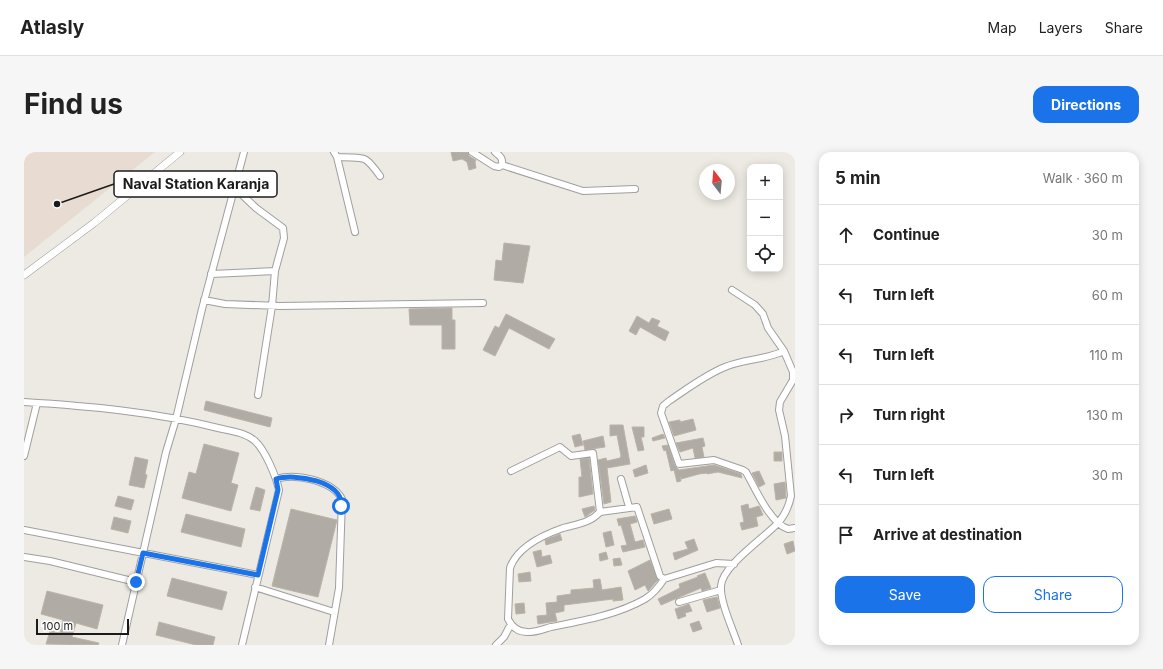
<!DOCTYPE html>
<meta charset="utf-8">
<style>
body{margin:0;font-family:Inter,sans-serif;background:#f6f6f6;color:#222}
.controls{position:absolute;right:12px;top:12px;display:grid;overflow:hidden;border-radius:8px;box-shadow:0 2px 10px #0003}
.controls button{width:36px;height:36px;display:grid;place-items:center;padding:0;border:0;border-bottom:1px solid #e0e0e0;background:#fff;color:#222;font:20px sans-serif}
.compass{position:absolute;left:675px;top:12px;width:36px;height:36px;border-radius:50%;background:#fff;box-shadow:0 2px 10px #0003;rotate:344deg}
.scale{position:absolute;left:12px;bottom:10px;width:93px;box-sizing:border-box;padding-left:4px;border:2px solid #1b1b1b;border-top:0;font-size:11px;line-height:14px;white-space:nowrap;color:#1b1b1b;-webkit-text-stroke:3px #fff;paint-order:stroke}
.stop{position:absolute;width:12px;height:12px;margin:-9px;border:3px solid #1a73e8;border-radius:50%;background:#fff}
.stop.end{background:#1a73e8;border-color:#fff;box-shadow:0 1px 4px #0008}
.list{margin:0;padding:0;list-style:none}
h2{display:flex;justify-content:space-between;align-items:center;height:52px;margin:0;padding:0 16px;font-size:17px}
h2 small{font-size:13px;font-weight:400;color:#767676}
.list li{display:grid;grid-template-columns:26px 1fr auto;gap:12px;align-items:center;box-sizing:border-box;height:60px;padding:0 16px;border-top:1px solid #e0e0e0}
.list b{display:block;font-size:15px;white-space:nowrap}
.list em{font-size:13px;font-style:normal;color:#767676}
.actions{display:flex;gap:8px;padding:12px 16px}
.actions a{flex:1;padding:9px 0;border:1px solid #1a73e8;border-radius:12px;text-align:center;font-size:14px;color:#1a73e8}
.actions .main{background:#1a73e8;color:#fff}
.icon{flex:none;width:22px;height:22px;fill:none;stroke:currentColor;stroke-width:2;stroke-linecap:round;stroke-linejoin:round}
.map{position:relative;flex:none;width:771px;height:493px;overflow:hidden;border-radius:12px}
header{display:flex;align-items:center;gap:24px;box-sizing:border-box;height:56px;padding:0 20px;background:#fff;border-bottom:1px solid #e0e0e0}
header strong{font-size:19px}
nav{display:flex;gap:22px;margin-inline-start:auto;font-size:14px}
.intro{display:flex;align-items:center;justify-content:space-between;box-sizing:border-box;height:96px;padding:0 24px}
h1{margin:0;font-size:28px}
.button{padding:10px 18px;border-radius:12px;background:#1a73e8;color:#fff;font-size:14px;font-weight:700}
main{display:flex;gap:24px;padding:0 24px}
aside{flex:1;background:#fff;border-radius:12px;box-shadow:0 2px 10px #0003}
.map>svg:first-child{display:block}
.military{fill:#e8dcd2}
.building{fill:#b0aca5;stroke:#bbb3a6}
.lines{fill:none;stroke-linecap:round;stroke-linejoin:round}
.minor-casing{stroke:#9f9f9f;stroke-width:8}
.tertiary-casing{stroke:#9f9f9f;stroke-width:8}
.minor{stroke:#fff;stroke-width:6}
.tertiary{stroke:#fff;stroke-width:7}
.route{stroke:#1a73e8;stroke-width:5}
.leader{fill:none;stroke:#1b1b1b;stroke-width:1.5}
.callout-dot{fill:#1b1b1b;stroke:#fff;stroke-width:1.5}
.callout{fill:#fff;stroke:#1b1b1b;stroke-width:1.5}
.callout-label{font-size:14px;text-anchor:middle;font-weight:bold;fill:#1b1b1b}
</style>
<header>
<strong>Atlasly</strong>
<nav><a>Map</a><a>Layers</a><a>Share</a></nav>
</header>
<div class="intro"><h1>Find us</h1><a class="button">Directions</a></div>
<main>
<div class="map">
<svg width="771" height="493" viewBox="0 0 771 493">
<rect width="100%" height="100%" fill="#eceae2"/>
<path class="military" d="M0,0H131L0,105Z"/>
<path class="building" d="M427,0H444L445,4L452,8L451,10L452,16L445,18L443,10L438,7L429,9Z
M480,91L506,94L499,131L470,128L472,108L478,109Z
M428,156V168H431V197H418V173H386L385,157Z
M482,162L531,187L525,197L485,176L471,204L459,198L471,174L475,176Z
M613,164L625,171L628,166L636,169L633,174L645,180L641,189L616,175L612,183L605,179Z
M182,249L248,266L246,275L180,258Z
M669,267L672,278L650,284L645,270L656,268V270Z
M586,273H599L606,312L583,316L587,350L580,352L574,308L582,306L583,309L596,306L597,304L593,283L586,284Z
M608,275H620V285H617L620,298L614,299Z
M556,282L559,293L551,295L548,284Z
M639,282L641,286L629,289L628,286Z
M579,284L581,295L561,298L559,289Z
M679,286L681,294L678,295L680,305L671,306L669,296L656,300L652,291Z
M180,292L215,301L207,331L214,333L207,359L158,346L165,320L172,322Z
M644,293L651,314L655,318L690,313L717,322L718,326L694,320L683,322V321L675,322L657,327L656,325L657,329L653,330L650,318L647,319L642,298L640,299L638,294Z
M750,300H758V309H750Z
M111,305L124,308L121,322L123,323L120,336L105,333Z
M565,306L569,342L555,345V325H558L556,307Z
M622,313L624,321L611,325L609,318Z
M735,319L741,332L735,335L728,321Z
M761,330L762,346L752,348L750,332Z
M232,335L241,338L236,359L226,357Z
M94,344L110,348L107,358L91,354Z
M724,352L725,357L735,354L739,363L732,365L734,374L718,378L716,371L720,370L717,354Z
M570,354L571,358L561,365L558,357Z
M267,357L313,368L294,445L248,434Z
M645,357L648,367L630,372L627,362Z
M162,362L221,377L217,395L157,380Z
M611,364L613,370L606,372L611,390L619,388L621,395L599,400L597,394L603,393L597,373L595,374L593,367Z
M90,365L107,369L104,381L87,377Z
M587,379L590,393L582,395L579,381Z
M536,382L538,388L522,393L521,388Z
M670,387L674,398L651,408L649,401L664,397L661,390Z
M769,389L771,399L763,402L760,392Z
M517,398L518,405L526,403L528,411L513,415L509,400Z
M582,400L584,407L576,409L575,402Z
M596,406L598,413L590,414L589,407Z
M626,408L634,428L624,439L621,433L611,438L604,419Z
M506,420L507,429L495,430L494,422Z
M681,421L687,436L678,439L677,436L637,453L634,447L656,436L655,432L674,425L673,424Z
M148,426L203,440L198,458L143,444Z
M576,427L578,438L597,435L599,448L589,449V447L540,453V459L531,461L533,469L514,472L513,464L523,463L522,451L533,450V444L547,442V438L570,436L569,428Z
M23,439L79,453L73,477L52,471L48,485L75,491L74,493L22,492L26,479L36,481L39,468L17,462Z
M693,445L696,456L683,460L679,448Z
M500,451L501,461L492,462L491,452Z
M665,452L668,459L661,461L662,464L654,467L651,457Z
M675,469L678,477L669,480L666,472Z
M135,470L191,485L189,493H172L132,483Z"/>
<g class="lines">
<g class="minor-casing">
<path id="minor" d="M310,0L313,5C340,7 339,0 356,24
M448,0L470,14L475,15L478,13C479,6 476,4 471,0
M313,5L331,80
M478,13L559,39L611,37
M211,36L232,56L259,76L260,86L251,119
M187,122L251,119L248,154L234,243
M708,138L731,153L739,162L744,176L760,199L769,220V228L756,250L755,258L761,284L767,344C765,354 761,363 754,371C740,386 698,414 697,434C696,451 709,477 714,493
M180,148L201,152L256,154L459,151
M760,199C741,208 720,207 701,215C681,223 663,237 645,249L639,254L637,261L655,312L690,308L719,318L722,320C731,336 746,371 764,377L771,376
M0,250C65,254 131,260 194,276C206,279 221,280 231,289C241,298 252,324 255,338L218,493
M0,304L13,251
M487,319L536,295L547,304L569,301L576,360L613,355L636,424L640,427L692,411L710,412
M252,327C271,321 308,328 318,347L315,436L305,493
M597,327L605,355
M576,360C566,371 553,372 539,376C519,383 493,395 486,416L484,467C488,475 494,480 503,480C510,481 520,477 527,475C558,469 593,463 621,447C629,442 635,435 640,427
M0,378L234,423
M0,405L26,409L112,430
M231,435L310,460
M655,450L697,438
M98,493L142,300L152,267L178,157L220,0
M472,493L480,485L487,472"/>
</g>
<g class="tertiary-casing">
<path id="tertiary" d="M0,123L70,71L156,0"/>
</g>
<use href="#minor" class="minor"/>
<use href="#tertiary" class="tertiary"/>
</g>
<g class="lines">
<path class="route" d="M112,430L119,401L234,423L254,338L252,327C270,321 320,329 317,354"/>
</g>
<path class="leader" d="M33 52L90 32"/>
<circle class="callout-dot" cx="33" cy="52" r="4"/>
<rect class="callout" x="90" y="19" width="163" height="26" rx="4"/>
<g class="callout-label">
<text x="172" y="37">Naval Station Karanja</text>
</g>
</svg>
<div class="controls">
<button>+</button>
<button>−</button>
<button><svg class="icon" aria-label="locate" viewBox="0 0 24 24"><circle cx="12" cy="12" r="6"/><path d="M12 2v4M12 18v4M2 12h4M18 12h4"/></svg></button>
</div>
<svg class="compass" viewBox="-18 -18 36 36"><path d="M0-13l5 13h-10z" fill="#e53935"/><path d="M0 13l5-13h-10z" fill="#767676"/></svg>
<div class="scale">100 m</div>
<div class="stop" style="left:317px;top:354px"></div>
<div class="stop end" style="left:112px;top:430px"></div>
</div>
<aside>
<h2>5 min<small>Walk · 360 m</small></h2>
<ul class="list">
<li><svg class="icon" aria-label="ahead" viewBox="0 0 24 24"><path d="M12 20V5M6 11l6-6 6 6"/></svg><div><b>Continue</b></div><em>30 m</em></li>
<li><svg class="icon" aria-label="left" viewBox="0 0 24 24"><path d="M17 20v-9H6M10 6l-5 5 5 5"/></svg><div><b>Turn left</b></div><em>60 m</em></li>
<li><svg class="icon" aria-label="left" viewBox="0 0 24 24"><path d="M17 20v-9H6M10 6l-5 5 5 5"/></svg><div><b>Turn left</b></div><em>110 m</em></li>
<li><svg class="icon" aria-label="right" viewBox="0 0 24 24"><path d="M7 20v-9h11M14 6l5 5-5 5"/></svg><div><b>Turn right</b></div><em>130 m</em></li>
<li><svg class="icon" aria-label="left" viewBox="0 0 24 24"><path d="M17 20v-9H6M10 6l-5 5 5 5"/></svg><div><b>Turn left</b></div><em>30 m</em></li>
<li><svg class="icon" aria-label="arrive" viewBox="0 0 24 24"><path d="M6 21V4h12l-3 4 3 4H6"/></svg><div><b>Arrive at destination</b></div></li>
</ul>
<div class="actions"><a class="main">Save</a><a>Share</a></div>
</aside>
</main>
